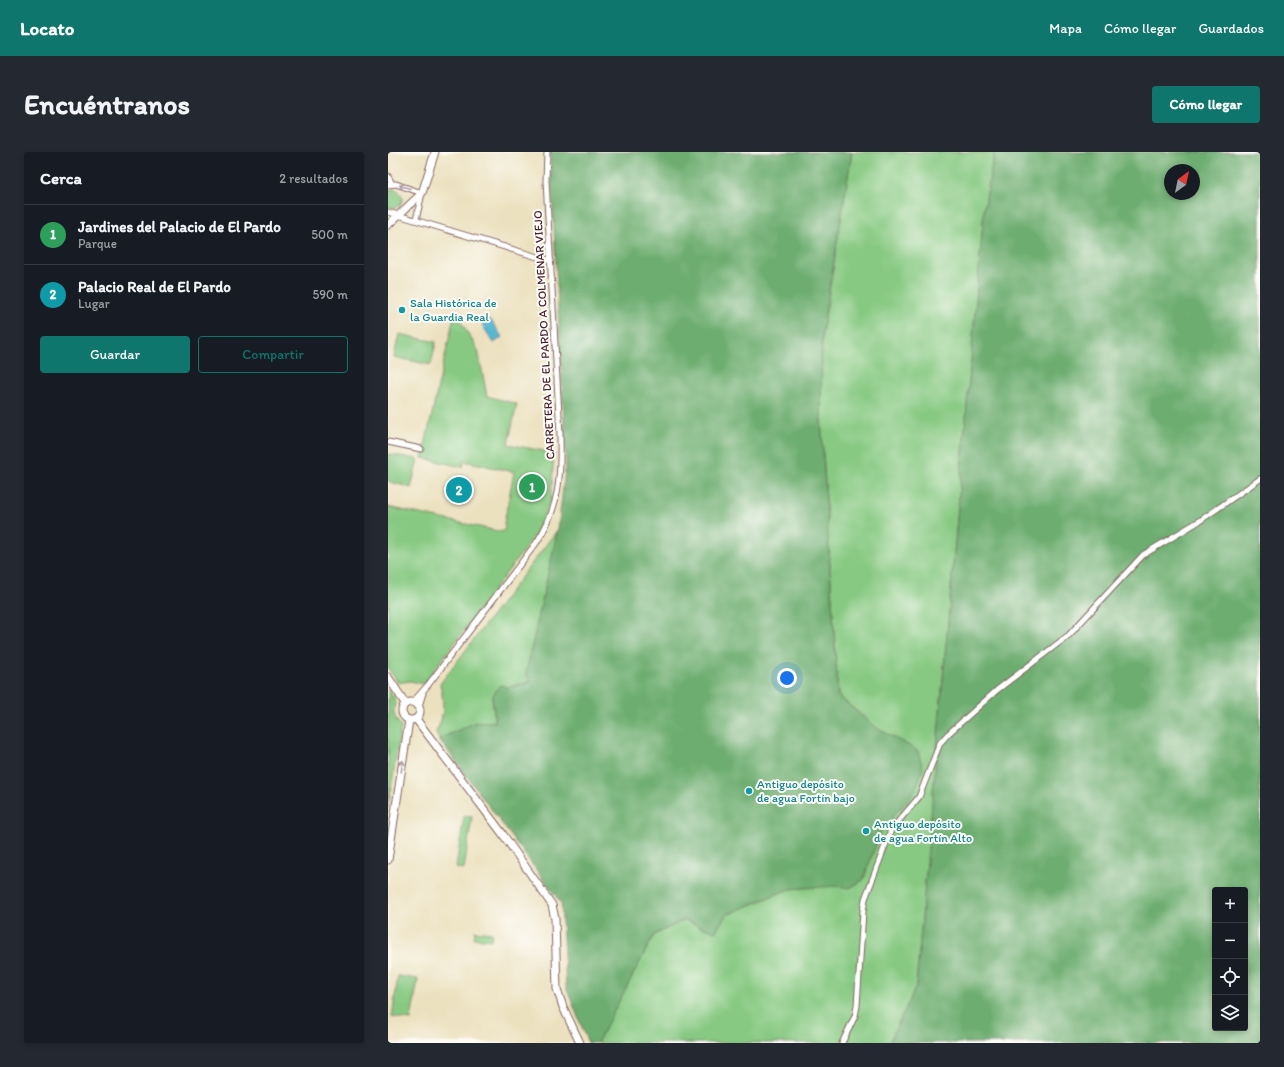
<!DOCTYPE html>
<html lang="es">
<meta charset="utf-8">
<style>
body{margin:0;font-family:Itim,sans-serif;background:#242831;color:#f1f3f6}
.controls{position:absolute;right:12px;bottom:12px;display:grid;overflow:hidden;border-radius:4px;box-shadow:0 2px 6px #0003}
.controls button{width:36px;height:36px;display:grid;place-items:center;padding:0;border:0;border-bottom:1px solid #363941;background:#171b24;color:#f1f3f6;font:20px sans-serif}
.compass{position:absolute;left:776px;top:12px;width:36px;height:36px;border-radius:50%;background:#171b24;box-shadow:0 2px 6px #0003;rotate:33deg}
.you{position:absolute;left:399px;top:526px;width:14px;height:14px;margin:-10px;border:3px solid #fff;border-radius:50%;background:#1a73e8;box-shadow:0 0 0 6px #1a73e833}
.badge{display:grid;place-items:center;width:26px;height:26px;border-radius:50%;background:#0f766e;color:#fff;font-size:13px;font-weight:700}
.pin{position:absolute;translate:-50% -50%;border:2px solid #fff;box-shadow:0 1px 4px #0006}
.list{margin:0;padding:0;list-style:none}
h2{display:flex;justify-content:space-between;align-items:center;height:52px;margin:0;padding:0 16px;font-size:17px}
h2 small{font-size:13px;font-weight:400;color:#9ea1a6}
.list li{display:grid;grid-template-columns:26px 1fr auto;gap:12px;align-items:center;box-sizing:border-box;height:60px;padding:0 16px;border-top:1px solid #363941}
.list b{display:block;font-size:15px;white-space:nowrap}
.list p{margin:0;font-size:13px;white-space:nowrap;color:#9ea1a6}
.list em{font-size:13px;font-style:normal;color:#9ea1a6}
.actions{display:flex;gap:8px;padding:12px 16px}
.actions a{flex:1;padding:9px 0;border:1px solid #0f766e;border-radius:4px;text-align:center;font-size:14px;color:#0f766e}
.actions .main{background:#0f766e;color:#fff}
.icon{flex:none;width:22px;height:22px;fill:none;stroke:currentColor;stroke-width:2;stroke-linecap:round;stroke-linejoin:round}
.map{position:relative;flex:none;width:872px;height:891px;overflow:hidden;border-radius:4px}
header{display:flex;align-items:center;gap:24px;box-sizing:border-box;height:56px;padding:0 20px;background:#0f766e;color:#fff}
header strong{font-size:19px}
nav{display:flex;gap:22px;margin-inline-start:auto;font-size:14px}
.intro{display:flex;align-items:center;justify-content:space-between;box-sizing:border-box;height:96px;padding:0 24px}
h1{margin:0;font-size:28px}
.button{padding:10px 18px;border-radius:4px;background:#0f766e;color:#fff;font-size:14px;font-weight:700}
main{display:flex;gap:24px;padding:0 24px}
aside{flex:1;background:#171b24;border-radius:4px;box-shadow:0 2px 6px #0003}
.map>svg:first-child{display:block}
.green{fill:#87c982;stroke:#687456}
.forest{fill:#6dad70;stroke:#5c664e;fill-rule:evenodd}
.water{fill:#55b8d3;stroke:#506c7f}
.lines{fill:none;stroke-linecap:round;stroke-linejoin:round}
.street-casing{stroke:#83635f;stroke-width:7}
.secondary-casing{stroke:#83635f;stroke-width:9}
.street{stroke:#fff;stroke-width:5}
.secondary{stroke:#fff;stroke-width:7}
.oneway{stroke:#ae9aa0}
.culture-dot{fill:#0f9aa8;stroke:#fdfcf7;stroke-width:1.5}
.labels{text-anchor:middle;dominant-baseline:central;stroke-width:4;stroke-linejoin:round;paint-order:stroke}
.culture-label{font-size:12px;fill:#0d838f;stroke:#fdfcf7;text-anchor:start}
.street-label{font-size:12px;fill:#4a1f2b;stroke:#fdfcf7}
</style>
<header>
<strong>Locato</strong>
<nav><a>Mapa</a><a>Cómo llegar</a><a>Guardados</a></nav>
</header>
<div class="intro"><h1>Encuéntranos</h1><a class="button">Cómo llegar</a></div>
<main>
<aside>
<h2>Cerca<small>2 resultados</small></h2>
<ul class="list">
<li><span class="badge" style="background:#2e9e5b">1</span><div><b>Jardines del Palacio de El Pardo</b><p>Parque</p></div><em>500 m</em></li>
<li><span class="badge" style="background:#0f9aa8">2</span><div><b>Palacio Real de El Pardo</b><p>Lugar</p></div><em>590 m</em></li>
</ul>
<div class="actions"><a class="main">Guardar</a><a>Compartir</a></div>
</aside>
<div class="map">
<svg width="872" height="891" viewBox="0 0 872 891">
<rect width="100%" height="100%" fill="#fdfcf7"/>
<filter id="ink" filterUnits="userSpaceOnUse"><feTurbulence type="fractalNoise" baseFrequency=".025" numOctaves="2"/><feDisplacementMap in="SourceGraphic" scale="8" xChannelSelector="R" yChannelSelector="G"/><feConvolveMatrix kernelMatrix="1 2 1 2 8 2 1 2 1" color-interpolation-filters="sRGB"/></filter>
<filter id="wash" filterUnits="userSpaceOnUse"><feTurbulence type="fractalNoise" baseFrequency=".012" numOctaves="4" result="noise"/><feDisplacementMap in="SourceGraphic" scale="16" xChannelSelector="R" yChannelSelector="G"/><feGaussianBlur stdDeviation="0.9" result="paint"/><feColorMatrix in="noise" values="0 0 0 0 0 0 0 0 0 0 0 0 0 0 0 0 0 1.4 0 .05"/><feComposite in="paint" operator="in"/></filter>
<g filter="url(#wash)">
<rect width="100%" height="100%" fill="#ece1bf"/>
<path class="green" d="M464,0H606L596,59L528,835L501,891H209L266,783L296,768L327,780L338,763L401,737L449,733L462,736L475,728L494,676L522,646L530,599L489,576L450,544L433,268L434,183Z
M4,37L10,38L15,47L12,53L7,56L0,55V38Z
M67,160L90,198L99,244L129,252L120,292L166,301L163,349L147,383L36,532L22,529L10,531L0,516V355L114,380L117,376L116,371L126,320L76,309L75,315L34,306Z
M11,182L48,190L43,213L6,205Z
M0,302L30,307L23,336L0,329Z
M170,377L138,521L142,530L120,535L104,545L107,570H88L51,587L48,580C57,563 56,550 52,532Z
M0,536L8,549C4,558 6,567 13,574L0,656Z
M76,664L84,665L76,717L68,716Z
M87,779L104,781L103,788L86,786Z
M10,824L30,827L23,868L4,865Z"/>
<path class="forest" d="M162,0H464L434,182L433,268L450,544L489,576L530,599L535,617L532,626L522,646L494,676L475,728L461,736L449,734L401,737L338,763L327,780L296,768L266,783L209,891H200L178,835L173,751L51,587L88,570H107L104,545L112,533L120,535L142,530L138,521L170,377L178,310Z
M606,0H872V891H501L528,835L596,59ZM782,18H806V42H782ZM827,738H857V876H827Z"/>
<path class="water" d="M102,167L114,185L106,191L94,173Z"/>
</g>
<g filter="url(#ink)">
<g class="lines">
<g class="street-casing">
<path id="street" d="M0,24L4,32
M0,33L8,32L34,41L28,68
M0,60L163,109
M0,290L33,297
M25,550L40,533L149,390C172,354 173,324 172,282L158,29L159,0
M31,554L35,541
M454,891L467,864L469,854L475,759L477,747L503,678L531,645L552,591L560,582L609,538L681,483L755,403L813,368L872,327"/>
</g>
<g class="secondary-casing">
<path id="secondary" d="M0,73L34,41L47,0
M0,525L17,551
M14 559a9 9 0 1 1 18 0a9 9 0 1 1-18 0Z
M28,567L114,681L164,753L167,767L169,837L175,855L192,891
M0,708L21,568"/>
</g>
<use href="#street" class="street"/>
<use href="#secondary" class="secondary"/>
</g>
<defs><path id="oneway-shaft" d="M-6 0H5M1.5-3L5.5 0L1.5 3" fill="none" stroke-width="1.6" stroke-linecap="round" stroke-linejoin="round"/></defs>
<g class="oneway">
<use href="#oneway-shaft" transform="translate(17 35) rotate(-162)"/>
<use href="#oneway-shaft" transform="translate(14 614) rotate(-82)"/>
</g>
</g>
<g class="culture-dot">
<circle cx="14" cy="158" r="4"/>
<circle cx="361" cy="639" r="4"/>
<circle cx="478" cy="679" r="4"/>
</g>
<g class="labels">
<g class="culture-label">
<text x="22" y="151">Sala Histórica de<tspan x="22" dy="14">la Guardia Real</tspan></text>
<text x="369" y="632">Antiguo depósito<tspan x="369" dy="14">de agua Fortín bajo</tspan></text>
<text x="486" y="672">Antiguo depósito<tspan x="486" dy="14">de agua Fortín Alto</tspan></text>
</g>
<g class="street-label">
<text transform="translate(156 183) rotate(-93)">CARRETERA DE EL PARDO A COLMENAR VIEJO</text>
</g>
</g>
</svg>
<div class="controls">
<button>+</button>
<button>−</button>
<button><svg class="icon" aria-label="locate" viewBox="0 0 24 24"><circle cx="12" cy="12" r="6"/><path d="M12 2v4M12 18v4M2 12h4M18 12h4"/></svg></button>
<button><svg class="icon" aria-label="layers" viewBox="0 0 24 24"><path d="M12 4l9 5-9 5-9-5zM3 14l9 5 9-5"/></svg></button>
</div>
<svg class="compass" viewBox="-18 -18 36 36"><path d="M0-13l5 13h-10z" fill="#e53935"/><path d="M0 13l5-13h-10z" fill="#9ea1a6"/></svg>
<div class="you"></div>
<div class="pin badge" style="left:144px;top:335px;background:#2e9e5b">1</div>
<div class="pin badge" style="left:71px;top:338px;background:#0f9aa8">2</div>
</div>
</main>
